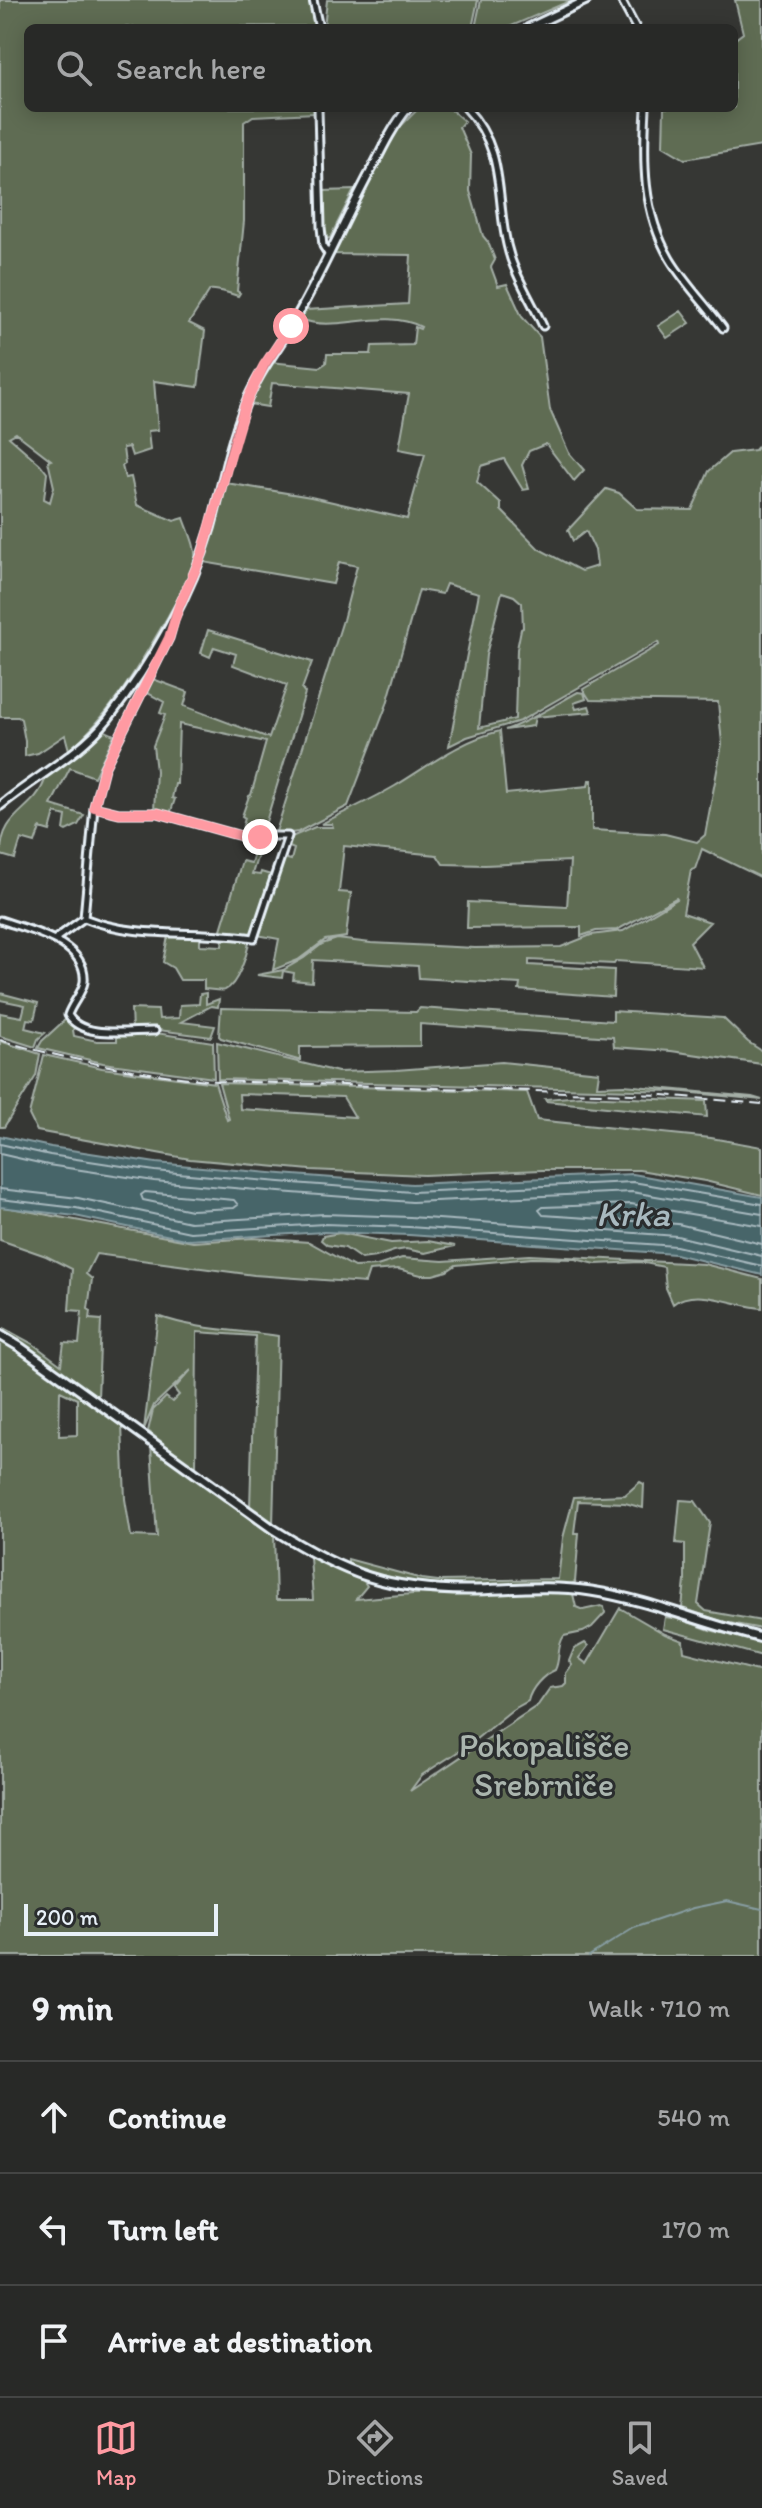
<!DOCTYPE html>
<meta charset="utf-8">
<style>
body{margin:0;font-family:Itim,sans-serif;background:#30312f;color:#f1f3f6}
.scale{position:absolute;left:24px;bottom:20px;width:194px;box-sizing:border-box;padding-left:8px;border:4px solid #e8f1f8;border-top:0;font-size:22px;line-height:28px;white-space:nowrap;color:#e8f1f8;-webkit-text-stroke:6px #2a2d2e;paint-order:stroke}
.stop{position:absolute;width:24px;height:24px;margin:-18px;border:6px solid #ff9aa2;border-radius:50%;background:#fff}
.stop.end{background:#ff9aa2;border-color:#fff;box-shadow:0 2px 8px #0008}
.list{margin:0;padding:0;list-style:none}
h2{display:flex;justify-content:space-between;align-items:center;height:104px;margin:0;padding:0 32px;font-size:34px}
h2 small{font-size:26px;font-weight:400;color:#a5a6a7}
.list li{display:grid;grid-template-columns:52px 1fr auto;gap:24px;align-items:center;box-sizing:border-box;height:112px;padding:0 32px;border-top:2px solid #444544}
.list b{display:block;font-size:30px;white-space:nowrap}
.list em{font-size:26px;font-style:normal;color:#a5a6a7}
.icon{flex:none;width:44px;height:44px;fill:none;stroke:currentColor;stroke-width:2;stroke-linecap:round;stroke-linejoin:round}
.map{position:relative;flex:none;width:762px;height:1956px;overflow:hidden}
.search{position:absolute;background:#282927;box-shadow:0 4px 20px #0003;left:24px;right:24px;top:24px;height:88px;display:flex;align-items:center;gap:20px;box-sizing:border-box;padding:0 28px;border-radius:12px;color:#a5a6a7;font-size:30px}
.sheet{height:440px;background:#282927}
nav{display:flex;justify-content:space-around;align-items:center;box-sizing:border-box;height:112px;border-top:2px solid #444544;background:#282927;font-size:22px;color:#a5a6a7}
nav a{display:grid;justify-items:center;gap:4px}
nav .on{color:#ff9aa2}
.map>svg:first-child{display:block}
.green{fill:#5f6c53;stroke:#a4aea6;stroke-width:2;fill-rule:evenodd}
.water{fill:#476569;stroke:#879da2;stroke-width:2}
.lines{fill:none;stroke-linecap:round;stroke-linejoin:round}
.shore{stroke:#a8b9bf;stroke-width:2}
.stream{stroke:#879da2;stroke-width:2}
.minor-casing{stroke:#e8f1f8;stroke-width:11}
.tertiary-casing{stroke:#e8f1f8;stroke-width:12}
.secondary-casing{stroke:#e8f1f8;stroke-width:13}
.minor{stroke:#2a2d2e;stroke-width:5}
.tertiary{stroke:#2a2d2e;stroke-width:6}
.secondary{stroke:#2a2d2e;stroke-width:7}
.rail{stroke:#e8f1f8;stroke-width:2;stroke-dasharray:12 6;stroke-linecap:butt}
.route{stroke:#ff9aa2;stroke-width:10}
.labels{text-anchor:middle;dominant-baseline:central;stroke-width:6;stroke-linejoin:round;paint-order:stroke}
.park-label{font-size:34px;fill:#aab5ae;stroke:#2a2d2e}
.water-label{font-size:36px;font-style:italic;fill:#a8b9bf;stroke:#2a2d2e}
</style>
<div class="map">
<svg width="762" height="1956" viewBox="0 0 762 1956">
<rect width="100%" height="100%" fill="#363734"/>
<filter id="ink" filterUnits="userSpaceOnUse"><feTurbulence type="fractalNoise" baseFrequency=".0125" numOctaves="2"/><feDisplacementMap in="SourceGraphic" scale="16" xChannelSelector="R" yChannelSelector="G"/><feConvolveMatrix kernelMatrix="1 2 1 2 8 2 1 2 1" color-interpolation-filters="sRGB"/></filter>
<g filter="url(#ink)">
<path class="green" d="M0,0H309L314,26L28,28V108H315V113L253,116L244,122V221L237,291L240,293L238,296C232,294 215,289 210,290L189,323L205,331L198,387L154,381L158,430L148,431L150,450L132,456L129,447L123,448L125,464L122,466L125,478L131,477L137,505L174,521L184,518C188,530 197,548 195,560C192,576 176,601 168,616C139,665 113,713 69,750L65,735L38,753L25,756V741L21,719L18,717H0ZM16,433L51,460L48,461L54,487L50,502L44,499L47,473L40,464L9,437Z
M327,0H478L472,28H324Z
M481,0H572L507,28H475Z
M735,0H762V146L685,159L663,146L664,108H734V40L743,33Z
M419,108H449L464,121L459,127L471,155L470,191L483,236L488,242L495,260L491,267L498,286L507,284L522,317L540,337L550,410L569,453L584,470L574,481L546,444L529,451L522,465L529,489L523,490L504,459L481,466L477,482L501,504V510L539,549L581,571L597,566L595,550L586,531L573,541L568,530L606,489L619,493L637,509L692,510L709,471L730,453L755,450L762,442V878L702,849L695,869L691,870L683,913L710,922L690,942L703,967L616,961L614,964L529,960V965L614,970L613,997L519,990L520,984L419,978L418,966L313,960L312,982L293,980L294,973L283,971L282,978L257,975L283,970L304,958L322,944L337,939L371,943L475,948L561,947L591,935L623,931L677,899L676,898L617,930L596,931L581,936V927L467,928L468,902L567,907L570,861L485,865L443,864L437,855L344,846L339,892L351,893L346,937L325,940L298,960L273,970L279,939L257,935L283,858L291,860L294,849L287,846L289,838L315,827H333L332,824H321C346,811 371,800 395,786C430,765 459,741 500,731L506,794L588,786L589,780H592V830L665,834L697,842L705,835L722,744L718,702L590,700L583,689L659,645L658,642L520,721L467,737L449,746L479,593L446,584L442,594L419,590L387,704L348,806L298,832L275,835L343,620L357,566L339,562L333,584L203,562L226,483L311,497L407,519L425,454L399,449L409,394L272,383L268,407L249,404L270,362L320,367L326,363L327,354H371L372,346L413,345L415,327L420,329L421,327C383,307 334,334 301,319L305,310L408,304L411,255L331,254L395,132ZM502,592L514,596L522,603L523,628L521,629L517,649L515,719L479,728L486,655Z
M354,190L330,238L326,239L323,235V191Z
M681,311L690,323L667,338L658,326Z
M208,630L312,662L302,689L305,693L262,835L241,833L245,818L242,816L249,796L251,795L266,742L179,724L177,784H175L172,798L175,799L170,814L154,811L156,771L153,746L165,715L160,713L164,702L146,692L153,679L188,692L184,706L269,738L287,685L233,665L236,654L214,647L210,657L201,653Z
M578,692L584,693L586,699L574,703L576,709L589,706L591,712L535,717L533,726L505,730C531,721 554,705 578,692Z
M103,730L114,735L94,777L70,768L51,805L84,815L78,825L66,831L64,830L66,816L55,813L50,831L40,828L35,843L21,839L15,859L1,855C0,812 34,812 45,780L43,775L82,749Z
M258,839H263L252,874L260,875L261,872L274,876L253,933L250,936L220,933L242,861L251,863Z
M168,936H200V945L222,946L223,936L242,938L249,942C247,954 238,985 225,990C220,992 210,989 204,989V980H180L173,968L163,962Z
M0,993L38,1003L34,1020L27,1019L25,1028L45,1033L38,1039L35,1047L0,1036V1013L22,1017L25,1005L0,1000Z
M206,993V1004L219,999L218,1007L211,1006L181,1022L215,1026L211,1037L151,1029L132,1030L131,1009L158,1010L159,1019L179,1018L180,1005L199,1004L200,994Z
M221,1008L416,1012L420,1008L613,1021V1011L723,1018L748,1042L762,1051V1064L671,1051L614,1047L613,1037L420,1024V1046L300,1047V1060H298L221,1038L219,1036Z
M67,1018V1021L75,1026L73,1030L74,1036L97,1041H117V1034L150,1032L213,1042L214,1078L103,1063L38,1048L42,1041Z
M0,1041L40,1054L36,1076L4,1127H0Z
M217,1042L338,1072L396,1070L502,1062L599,1072L597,1086L624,1085L752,1097L762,1100L675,1091L218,1079Z
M44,1055L102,1068L215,1083L227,1120L229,1119L219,1083L527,1092L537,1120L711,1138L762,1147V1195L705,1181L639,1170H542L424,1175L310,1170L190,1159L37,1131L29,1115ZM239,1094L343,1097L355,1117L240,1109Z
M581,1096L706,1101L707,1117L546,1101L545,1099Z
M0,1206L193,1242L253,1238L309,1242L354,1267L377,1266L402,1258L443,1261L529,1255L704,1264L762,1279V1308C735,1306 696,1286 673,1304L666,1288L664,1267L640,1262L596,1264L575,1259L532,1258L456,1265L447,1271L433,1275H421L398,1269L369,1271L365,1283L254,1275L96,1254L86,1274L92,1279L88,1309L91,1311L90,1319L101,1320L98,1398L4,1332L5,1329L33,1344L61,1365L64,1343L79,1344L82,1311L69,1310L72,1269L46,1256L0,1240Z
M340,1233L391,1243L428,1241L455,1246L425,1253L406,1249L394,1251L376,1257L361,1259L345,1248L327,1245L321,1240L323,1236Z
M158,1316C196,1330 237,1330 278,1336L273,1525L250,1508L255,1336L197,1332L196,1470L148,1431L153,1410L166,1397L172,1402L179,1395L174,1389L191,1370L154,1405L144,1429Z
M0,1340L33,1360L122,1425L125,1499L131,1536L157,1537L151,1446L274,1534L276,1600H313L310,1557L363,1580L367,1586L356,1599L412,1594L554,1592L573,1594L576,1607L583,1610L601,1606L604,1607L605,1613L592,1627L583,1632L564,1636C556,1647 561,1658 555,1670C543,1675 531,1688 528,1701L512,1710L470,1744L422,1775L410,1791L538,1705L550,1688L563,1686L566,1683V1673L572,1665L569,1661L574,1649L585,1643L588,1646L579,1658L587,1664L620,1608L665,1634L683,1641L684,1652L762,1672V1956H0ZM60,1391L77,1399V1435L59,1436Z
M640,1482L644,1484L643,1508L625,1503L578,1501L574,1533H579L575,1582L571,1584C495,1584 420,1593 348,1566V1559L422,1579L438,1581L558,1579L563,1538L574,1497L625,1495Z
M680,1500L695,1501L710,1523L698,1604L706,1611L762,1621V1629L724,1622L682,1608L685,1581V1544L676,1543Z
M665,1617L680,1619L710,1630L762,1643V1656L663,1629Z"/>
<path class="water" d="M0,1136L51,1147L156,1163L281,1174L412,1184L633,1174L762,1197V1275L675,1254L409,1235L324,1232L189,1240L75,1216L0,1207Z"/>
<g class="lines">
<path class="shore" d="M0,1144L50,1155L155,1171L280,1182L412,1192L633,1182L762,1204
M0,1154L48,1165L154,1181L279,1192L412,1202L632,1192L762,1214
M0,1189L78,1198L190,1222L324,1214L410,1217L677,1236L762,1256
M145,1192L234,1200L238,1205L234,1208L191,1210L143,1200L141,1195Z
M0,1199L76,1208L190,1232L324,1224L409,1227L676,1246L762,1266
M762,1226L631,1204L543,1207L539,1210L543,1215L678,1224L762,1244"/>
<path class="stream" d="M589,1956L634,1928L693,1908L727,1901L762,1909"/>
<g class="minor-casing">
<path id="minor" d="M313,0L319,28
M621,0L636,28
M318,108L321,227L323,246L328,254
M466,108C510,154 493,204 511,259C519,282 533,304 543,326
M646,108C643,161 642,211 670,259C685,284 706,305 723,328
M84,918C138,940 197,929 254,938L288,836H241L158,813H119L94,807
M0,920C28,930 88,942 84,982C82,994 72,1003 68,1015C82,1040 131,1030 155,1031
M55,939L84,918L94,807L104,768L169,638L174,620"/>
</g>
<g class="tertiary-casing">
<path id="tertiary" d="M528,28L587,0
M0,806C35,777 80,754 108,719C152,663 191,595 211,527C222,486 229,444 245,405C260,368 285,340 303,305C328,259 349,211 374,165C384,145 394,125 408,108"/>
</g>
<g class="secondary-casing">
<path id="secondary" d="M0,1335L20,1347L273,1529C344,1574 389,1591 474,1590C513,1589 552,1585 591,1591C650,1600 704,1624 762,1638"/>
</g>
<use href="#minor" class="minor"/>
<use href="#tertiary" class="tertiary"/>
<use href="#secondary" class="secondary"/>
<path class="rail" d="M0,1040C71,1061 143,1074 217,1081L663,1095L762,1104"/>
</g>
</g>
<g class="lines" filter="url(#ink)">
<path class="route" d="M260,837L241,836L158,813H119L94,807L104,768L169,638L179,606L202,555L245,405L264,365L291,326"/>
</g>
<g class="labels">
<g class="park-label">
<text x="544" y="1745">Pokopališče<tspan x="544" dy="39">Srebrniče</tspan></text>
</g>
<g class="water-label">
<text x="633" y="1213">Krka</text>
</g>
</g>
</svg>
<div class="scale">200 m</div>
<div class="stop" style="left:291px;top:326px"></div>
<div class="stop end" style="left:260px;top:837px"></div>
<div class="search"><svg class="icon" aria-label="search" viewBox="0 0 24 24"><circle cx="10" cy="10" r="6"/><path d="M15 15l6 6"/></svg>Search here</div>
</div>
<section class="sheet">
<h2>9 min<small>Walk · 710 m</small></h2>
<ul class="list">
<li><svg class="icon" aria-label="ahead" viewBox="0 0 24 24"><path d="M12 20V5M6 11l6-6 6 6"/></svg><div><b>Continue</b></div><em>540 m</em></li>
<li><svg class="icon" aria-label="left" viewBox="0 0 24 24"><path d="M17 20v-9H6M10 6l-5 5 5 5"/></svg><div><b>Turn left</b></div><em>170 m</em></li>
<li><svg class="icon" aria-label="arrive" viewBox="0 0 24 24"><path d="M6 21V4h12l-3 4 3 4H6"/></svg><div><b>Arrive at destination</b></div></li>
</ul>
</section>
<nav>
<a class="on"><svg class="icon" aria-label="map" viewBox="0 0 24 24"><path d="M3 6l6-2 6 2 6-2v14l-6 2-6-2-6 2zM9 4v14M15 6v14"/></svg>Map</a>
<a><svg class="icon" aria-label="directions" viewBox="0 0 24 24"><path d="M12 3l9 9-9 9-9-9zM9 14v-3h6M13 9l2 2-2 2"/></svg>Directions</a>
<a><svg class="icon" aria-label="saved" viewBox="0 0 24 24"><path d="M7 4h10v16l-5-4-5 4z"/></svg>Saved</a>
</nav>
